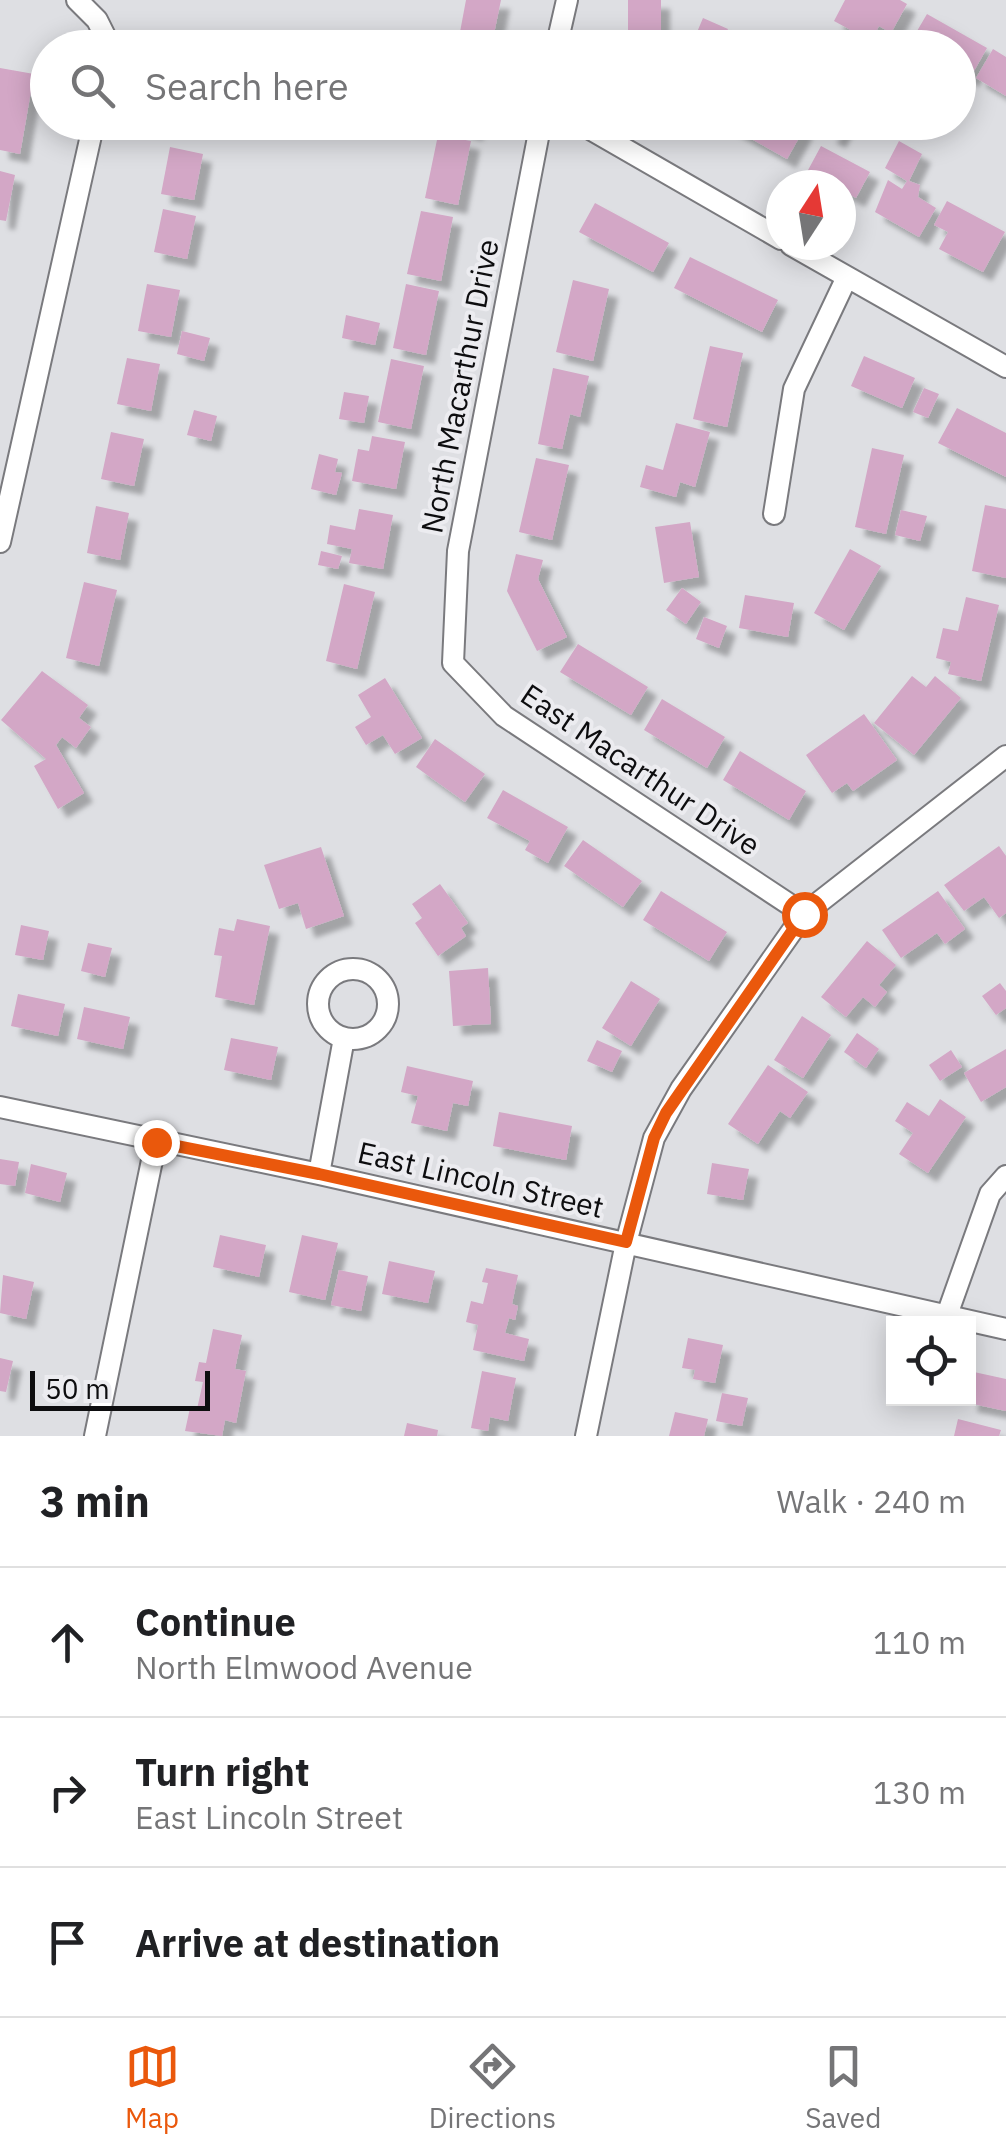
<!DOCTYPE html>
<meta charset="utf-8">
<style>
body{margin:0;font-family:"IBM Plex Sans",sans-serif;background:#f2f2f2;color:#202124}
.controls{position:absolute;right:30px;bottom:30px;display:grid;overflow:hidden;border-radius:0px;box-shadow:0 5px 25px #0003}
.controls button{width:90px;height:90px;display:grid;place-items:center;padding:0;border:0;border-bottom:2px solid #e0e0e0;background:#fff;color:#202124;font:50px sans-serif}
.compass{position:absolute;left:766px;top:170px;width:90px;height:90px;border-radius:50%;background:#fff;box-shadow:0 5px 25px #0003;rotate:12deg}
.scale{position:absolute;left:30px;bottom:25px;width:180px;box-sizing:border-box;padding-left:10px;border:5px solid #0d0d0f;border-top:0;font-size:28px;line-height:35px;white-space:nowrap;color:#0d0d0f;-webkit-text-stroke:8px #ececf0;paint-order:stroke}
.stop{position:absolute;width:30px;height:30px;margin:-22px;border:8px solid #ea580c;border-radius:50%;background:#fff}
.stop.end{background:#ea580c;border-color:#fff;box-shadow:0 2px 10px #0008}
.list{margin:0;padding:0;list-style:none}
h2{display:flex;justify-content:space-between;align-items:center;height:130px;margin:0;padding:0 40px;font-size:42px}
h2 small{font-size:32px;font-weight:400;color:#757577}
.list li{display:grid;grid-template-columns:65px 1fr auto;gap:30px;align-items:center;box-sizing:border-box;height:150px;padding:0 40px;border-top:2px solid #e0e0e0}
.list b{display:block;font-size:38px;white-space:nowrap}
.list p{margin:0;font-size:32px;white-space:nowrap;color:#757577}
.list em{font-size:32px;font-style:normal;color:#757577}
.icon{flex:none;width:55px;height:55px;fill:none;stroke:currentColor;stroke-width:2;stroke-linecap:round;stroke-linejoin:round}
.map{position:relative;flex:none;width:1006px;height:1436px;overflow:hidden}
.search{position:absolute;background:#fff;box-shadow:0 5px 25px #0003;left:30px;right:30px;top:30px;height:110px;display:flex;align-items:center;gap:25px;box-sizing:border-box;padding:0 35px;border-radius:55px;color:#757577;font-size:38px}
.sheet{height:580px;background:#fff}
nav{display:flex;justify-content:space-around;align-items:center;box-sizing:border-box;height:140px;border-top:2px solid #e0e0e0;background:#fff;font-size:28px;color:#757577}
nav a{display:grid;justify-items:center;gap:5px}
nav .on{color:#ea580c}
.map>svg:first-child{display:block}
.building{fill:#d3a7c6;filter:url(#shadow)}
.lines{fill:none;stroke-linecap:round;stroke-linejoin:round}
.street-casing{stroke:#7a7a7e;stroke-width:24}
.street{stroke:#fff;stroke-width:20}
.route{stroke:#ea580c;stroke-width:12}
.labels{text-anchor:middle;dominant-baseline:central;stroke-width:8;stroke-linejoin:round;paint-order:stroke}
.street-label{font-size:30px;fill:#0d0d0f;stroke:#ececf0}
</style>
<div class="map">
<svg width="1006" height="1436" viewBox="0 0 1006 1436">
<defs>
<filter id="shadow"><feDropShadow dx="9" dy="9" stdDeviation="2.5" flood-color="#0004"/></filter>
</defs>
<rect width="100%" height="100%" fill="#dedfe3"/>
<path class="building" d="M466,0H501L491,48H457Z
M628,0H661V48H628Z
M845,0H900L907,4L891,33L879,26L871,41L834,21Z
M927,14L987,48L970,78L958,71V48H918L910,43Z
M703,18L728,29L720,48L692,44Z
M189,35L220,36V48H189Z
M993,49L1006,57V96L976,78Z
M0,68L34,74L20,154L0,150Z
M436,122H476L474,132Z
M733,122H793L804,129L787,159L730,127Z
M838,122H846L837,139L827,134Z
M438,135L471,141L458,205L425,198Z
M899,141L922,154L909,181L920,185L918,197L936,208L919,237L875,212L888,180L902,189L907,181L885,168Z
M821,146L870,172L856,198L841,190V185H831L807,172Z
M170,147L203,154L194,200L161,194Z
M0,171L15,175L6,221L0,220Z
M947,201L1005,232L983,272L939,249L948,232L934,225Z
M595,203L669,243L653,272L579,232Z
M163,209L196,216L187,259L154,252Z
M421,211L453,217L441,281L407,274Z
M690,257L778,300L762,332L674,288Z
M573,280L609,289L593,361L556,352Z
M147,284L180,290L171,337L138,331Z
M406,284L439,291L426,355L393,348Z
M346,315L380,323L375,345L342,338Z
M182,331L210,338L204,361L177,354Z
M710,346L743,353L727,427L693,419Z
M864,356L915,378L902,408L851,386Z
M127,358L160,364L151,411L117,404Z
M391,359L424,366L411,429L378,422Z
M553,368L589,376L580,417L570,414L562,449L538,444Z
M924,388L939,394L928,418L913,412Z
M344,392L369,396L364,423L339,419Z
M957,408L1006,433V477L938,443Z
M194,410L217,416L211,441L187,435Z
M676,423L710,432L695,487L680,482L676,497L640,487L646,465L663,470Z
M111,432L144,439L134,486L101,479Z
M372,436L405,442L396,489L352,481L358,449L369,451Z
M872,448L904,455L886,534L855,527Z
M319,454L338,459L335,472L342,473L336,495L311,489Z
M536,458L569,465L552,540L519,532Z
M985,505L1006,509V578L972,571Z
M96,506L129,513L120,560L87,553Z
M359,509L393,515L383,569L349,563L352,549L327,544L330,525L355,530Z
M901,510L927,516L920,541L895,535Z
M690,522L699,577L664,583L655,527Z
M850,549L881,566L844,630L814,613Z
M321,551L342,556L338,569L318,565Z
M516,554L543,560L538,579L567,637L537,651L507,591Z
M84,582L117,590L99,666L66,658Z
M344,584L375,592L357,669L326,661Z
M682,588L701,602L686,624L666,610Z
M745,595L794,603L788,637L739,628Z
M966,597L999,605L981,681L948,674L951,662L936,658L943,628L958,631Z
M704,617L727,626L719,648L696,639Z
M578,644L648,687L631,715L560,672Z
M42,671L88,705L79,718L91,727L76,748L62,737L56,745L84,793L58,809L34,766L46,759L1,720Z
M912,676L926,687L935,676L961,698L914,755L874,723Z
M385,678L422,738L395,754L383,735L366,745L355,727L371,717L358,695Z
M662,699L725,737L707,768L644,730Z
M864,714L897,760L853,791L847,783L832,793L806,755Z
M435,739L485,774L465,802L416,767Z
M740,751L806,791L789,820L723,780Z
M503,790L568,827L548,863L525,850L530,841L487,818Z
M583,840L642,881L623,907L564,866Z
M999,846L1006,856V913L999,918L984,897L964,911L944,885Z
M321,847L344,916L306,929L298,903L279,909L264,865Z
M440,884L468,923L461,928L466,936L438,956L415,923L422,918L412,904Z
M661,891L727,932L709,961L643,920Z
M938,891L965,929L945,944L937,933L901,958L882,930Z
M237,919L270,926L254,1005L215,997L222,956L214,955L219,928L234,931Z
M21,925L49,931L43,960L15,955Z
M867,941L896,965L879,985L887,992L875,1007L863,997L846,1017L821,997Z
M88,943L112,948L105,977L81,971Z
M488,968L491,1024L453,1026L449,971Z
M631,981L660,999L631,1046L602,1028Z
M1000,983L1006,991V1008L996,1015L982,996Z
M18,994L65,1004L58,1036L11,1026Z
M84,1007L130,1017L123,1049L77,1039Z
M802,1016L831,1035L803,1078L774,1060Z
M857,1033L879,1049L866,1068L844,1052Z
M231,1038L278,1047L271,1080L224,1070Z
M597,1040L622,1051L612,1072L587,1061Z
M1006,1049V1087L981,1102L964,1073Z
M951,1050L962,1067L940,1081L929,1065Z
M768,1065L808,1092L790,1118L780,1111L758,1144L728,1124Z
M407,1066L473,1081L468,1106L453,1103L447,1131L411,1123L418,1096L401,1092Z
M940,1099L966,1117L928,1173L899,1154L913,1133L895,1121L907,1102L929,1116Z
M499,1112L572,1126L566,1160L493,1146Z
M0,1159L19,1162L15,1186L0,1184Z
M712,1163L749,1169L743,1200L707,1194Z
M31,1164L67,1173L60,1202L25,1193Z
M220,1235L266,1245L259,1277L213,1267Z
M302,1235L338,1243L325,1300L289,1292Z
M389,1261L435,1271L428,1303L382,1294Z
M486,1268L518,1275L512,1304L518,1306L515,1320L509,1318L505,1333L529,1339L524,1361L473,1350L478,1325L466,1322L471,1301L483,1304L488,1283L482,1282Z
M339,1270L368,1276L361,1311L331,1305Z
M3,1275L34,1282L26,1319L0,1313Z
M213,1329L242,1335L235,1369L246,1371L236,1423L225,1420L222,1436L185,1431L190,1408L197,1409L203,1382L195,1381L199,1362L206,1363Z
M688,1338L723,1345L715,1383L693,1379L695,1370L682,1368Z
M0,1358L13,1361L6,1392L0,1391Z
M482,1371L516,1378L508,1421L490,1417L488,1431L471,1428Z
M974,1372L1006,1379V1411L968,1403Z
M722,1393L748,1398L742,1426L716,1421Z
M675,1412L708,1419L704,1436H669Z
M958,1419L1001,1430L999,1436H954Z
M407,1423L438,1430L437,1436H404Z"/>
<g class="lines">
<g class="street-casing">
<path id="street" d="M77,0L97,20L111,48
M556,48L567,0
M541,122L458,551L453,663L504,716L804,914
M578,122L781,239
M791,245L1006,367
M774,514L794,389L847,277
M0,542L94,122
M318 1004a35 35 0 1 1 70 0a35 35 0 1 1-70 0Z
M0,1107L319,1174L1006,1329
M319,1174L344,1038
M947,1315L990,1194L1006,1176
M95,1436L156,1141
M586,1436L626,1243L654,1138L681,1089L804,914L1006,756"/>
</g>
<use href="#street" class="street"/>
</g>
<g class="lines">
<path class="route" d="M156,1142L319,1174L626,1242L654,1138L666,1113L804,914"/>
</g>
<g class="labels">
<g class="street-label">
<text transform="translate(459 386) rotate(-79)">North Macarthur Drive</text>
<text transform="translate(641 769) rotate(34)">East Macarthur Drive</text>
<text transform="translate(481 1179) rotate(13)">East Lincoln Street</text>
</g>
</g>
</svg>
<div class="controls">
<button><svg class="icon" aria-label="locate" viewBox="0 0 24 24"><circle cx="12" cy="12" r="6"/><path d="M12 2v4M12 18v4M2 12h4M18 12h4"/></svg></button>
</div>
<svg class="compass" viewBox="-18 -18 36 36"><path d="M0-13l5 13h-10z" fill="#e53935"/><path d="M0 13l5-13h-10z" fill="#757577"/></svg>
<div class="scale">50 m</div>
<div class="stop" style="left:804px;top:914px"></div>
<div class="stop end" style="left:156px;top:1142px"></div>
<div class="search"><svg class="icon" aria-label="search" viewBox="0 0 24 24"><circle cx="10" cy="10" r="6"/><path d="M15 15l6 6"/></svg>Search here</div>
</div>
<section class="sheet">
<h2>3 min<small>Walk · 240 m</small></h2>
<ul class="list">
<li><svg class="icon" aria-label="ahead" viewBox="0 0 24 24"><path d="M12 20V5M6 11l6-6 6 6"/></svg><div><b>Continue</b><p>North Elmwood Avenue</p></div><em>110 m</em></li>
<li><svg class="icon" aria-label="right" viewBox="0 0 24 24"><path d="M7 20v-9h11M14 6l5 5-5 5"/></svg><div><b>Turn right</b><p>East Lincoln Street</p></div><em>130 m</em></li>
<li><svg class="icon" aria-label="arrive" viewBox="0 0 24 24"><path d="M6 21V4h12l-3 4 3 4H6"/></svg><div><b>Arrive at destination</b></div></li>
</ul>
</section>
<nav>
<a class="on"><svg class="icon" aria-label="map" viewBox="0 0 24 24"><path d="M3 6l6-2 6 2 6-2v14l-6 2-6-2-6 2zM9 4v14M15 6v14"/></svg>Map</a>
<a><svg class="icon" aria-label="directions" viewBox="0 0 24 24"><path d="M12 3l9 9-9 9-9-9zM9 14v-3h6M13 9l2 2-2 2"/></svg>Directions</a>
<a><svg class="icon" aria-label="saved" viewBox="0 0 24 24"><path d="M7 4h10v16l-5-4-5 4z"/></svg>Saved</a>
</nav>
